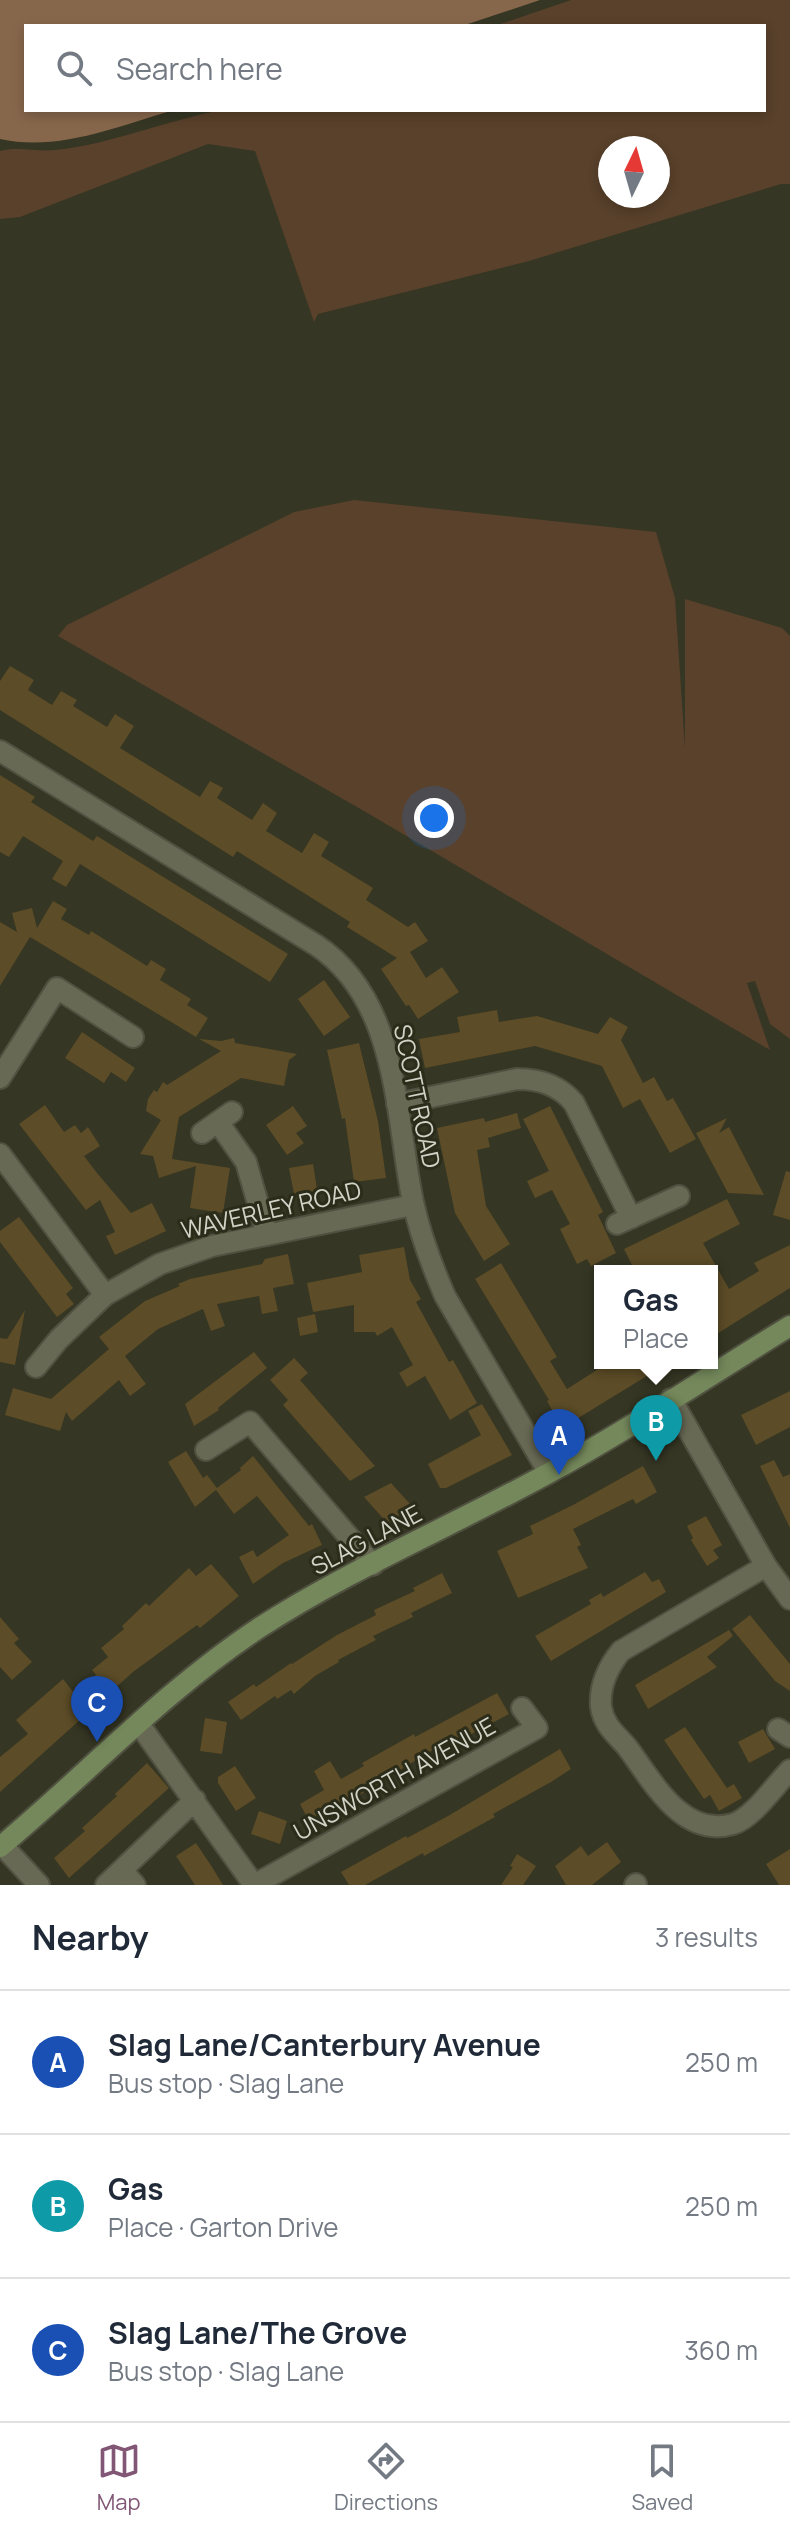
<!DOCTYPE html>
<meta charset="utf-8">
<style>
body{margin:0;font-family:Manrope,sans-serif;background:#f2f2f3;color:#1f2937}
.compass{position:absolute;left:598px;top:136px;width:72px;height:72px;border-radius:50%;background:#fff;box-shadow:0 4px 12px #0003;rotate:5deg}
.you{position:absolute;left:434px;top:818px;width:28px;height:28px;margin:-20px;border:6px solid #fff;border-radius:50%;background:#1a73e8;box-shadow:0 0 0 12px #1a73e833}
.badge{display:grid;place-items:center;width:52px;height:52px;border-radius:50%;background:#825776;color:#fff;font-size:26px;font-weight:700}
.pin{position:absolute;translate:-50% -66px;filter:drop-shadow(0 2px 4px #0008)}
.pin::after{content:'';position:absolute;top:42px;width:28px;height:24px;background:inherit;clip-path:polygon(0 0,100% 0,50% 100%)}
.popup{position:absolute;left:594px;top:1265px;width:124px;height:104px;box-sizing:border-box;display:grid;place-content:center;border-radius:0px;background:#fff;filter:drop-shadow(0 2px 6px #0005);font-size:26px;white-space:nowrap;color:#747a83}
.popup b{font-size:30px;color:#1f2937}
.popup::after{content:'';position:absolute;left:50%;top:100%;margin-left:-16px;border:16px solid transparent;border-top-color:#fff}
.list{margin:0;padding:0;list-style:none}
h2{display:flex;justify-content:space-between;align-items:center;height:104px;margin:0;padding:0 32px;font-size:34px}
h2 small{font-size:26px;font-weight:400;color:#747a83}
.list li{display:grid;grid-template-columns:52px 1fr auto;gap:24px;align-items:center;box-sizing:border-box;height:144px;padding:0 32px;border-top:2px solid #e0e1e3}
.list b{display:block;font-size:30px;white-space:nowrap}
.list p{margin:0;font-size:26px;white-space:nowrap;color:#747a83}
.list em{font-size:26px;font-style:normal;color:#747a83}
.icon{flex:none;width:44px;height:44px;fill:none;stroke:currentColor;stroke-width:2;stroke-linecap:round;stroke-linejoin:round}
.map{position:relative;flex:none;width:790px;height:1885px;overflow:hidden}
.search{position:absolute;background:#fff;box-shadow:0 4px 12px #0003;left:24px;right:24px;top:24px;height:88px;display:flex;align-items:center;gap:20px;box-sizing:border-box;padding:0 28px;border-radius:0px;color:#747a83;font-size:30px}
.sheet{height:536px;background:#fff}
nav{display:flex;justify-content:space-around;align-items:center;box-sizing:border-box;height:112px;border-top:2px solid #e0e1e3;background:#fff;font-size:22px;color:#747a83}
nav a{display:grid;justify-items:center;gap:4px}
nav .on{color:#825776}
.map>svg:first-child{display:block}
.green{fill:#59412b;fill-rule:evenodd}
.forest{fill:#87674c}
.building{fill:#5c4c27}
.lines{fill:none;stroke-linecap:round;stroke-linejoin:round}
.street-casing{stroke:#505140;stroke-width:24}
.secondary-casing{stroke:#505140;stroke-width:24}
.street{stroke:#676954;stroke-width:20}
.secondary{stroke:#74885b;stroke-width:20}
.labels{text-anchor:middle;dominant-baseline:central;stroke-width:6;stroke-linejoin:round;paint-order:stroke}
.street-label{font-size:24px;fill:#d2d3c7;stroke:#2b2c19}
</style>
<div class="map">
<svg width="790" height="1885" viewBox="0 0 790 1885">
<rect width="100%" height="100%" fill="#353623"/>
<path class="green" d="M571,0H790V184H781L529,261L318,314L314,322L255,151L208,144L20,217L0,219V151C17,146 37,152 55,150C113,144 166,120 223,110H764V26H495ZM610,148H658V196H610Z
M354,500L656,532L675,598L685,749V599L782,628L790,636V1039L770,1024L755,981L747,983L770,1050L364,811L58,636L67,625L294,512Z"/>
<path class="forest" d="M0,0H540L462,26H26V110H174C119,126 58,152 0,139Z"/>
<path class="building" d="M10,666L34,680L28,690L52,705L61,691L77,700L73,706L107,727L115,714L134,726L120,748L200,797L210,781L223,788L217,798L252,820L263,803L277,813L266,831L302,853L314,833L329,842L321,856L373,888L366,900L408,927L415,922L428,941L410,952L426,978L442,967L459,992L418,1019L409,1005L406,1006L381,969L397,958L347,927L350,922L237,851L233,857L0,710V681Z
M0,775L35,797L31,802L93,841L97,836L288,954L270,982L80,864L66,887L52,879L63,861L23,836L9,857L0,852Z
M53,901L67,909L61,919L89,935L91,931L147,966L151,960L166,969L160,980L191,999L187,1005L208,1018L196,1037L30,937L0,986V922L17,932L12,913L32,908L37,928Z
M324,980L350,1017L324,1036L298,999Z
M497,1010L499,1022L537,1016L598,1034L610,1017L628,1027L621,1040L643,1083L654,1077L667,1101L673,1098L696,1139L670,1153L640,1099L623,1108L602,1066L535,1046L425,1068L419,1039L460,1032L457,1017Z
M82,1032L135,1068L126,1082L111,1072L104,1083L65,1058Z
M199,1039L221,1041L234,1038L235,1043L297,1054L289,1060L284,1086L241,1078L179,1117L172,1159L230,1168L223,1213L190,1208L196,1166L159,1178L153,1156L140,1154L161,1120L146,1111L148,1099L154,1090L157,1092L163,1082L167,1085L221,1051Z
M359,1043L378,1121L386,1178L354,1182L345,1118L342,1119L327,1050Z
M45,1105L64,1132L75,1125L81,1133L88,1127L100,1146L84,1156L97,1173L131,1213L152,1203L166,1231L115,1255L106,1236L115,1232L100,1200L86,1210L19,1124Z
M293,1106L307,1126L296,1133L304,1143L287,1155L266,1125Z
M550,1106L603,1212L598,1215L616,1253L591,1266L587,1259L577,1264L560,1229L570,1224L552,1190L535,1198L527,1181L549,1171L523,1119Z
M517,1113L521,1128L488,1138L490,1147L477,1150L486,1206L510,1244L484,1261L455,1213L437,1128L484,1118L485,1122Z
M727,1118L719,1133L729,1127L764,1195L728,1193L696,1133Z
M313,1164L318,1195L295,1199L289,1168Z
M786,1171L790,1172V1220L773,1215Z
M727,1199L740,1224L703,1243L729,1289L759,1271L754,1263L790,1245V1288L712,1337V1271H635L624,1249Z
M19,1217L73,1288L66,1294L74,1304L57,1317L0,1242V1231Z
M404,1247L410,1280L421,1299L416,1302L449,1362L453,1360L477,1403L450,1420L425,1376L407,1387L399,1373L413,1365L392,1327L377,1336L375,1332H354V1305L313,1312L307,1283L362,1272L359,1255Z
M288,1254L294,1284L273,1288L278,1311L262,1314L259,1296L217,1304L225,1326L211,1331L203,1309L158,1329L125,1356L146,1384L130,1396L119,1380L72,1421L66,1412L60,1431L5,1415L13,1388L51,1399L109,1349L99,1337L145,1301L180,1286L178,1284L190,1279L262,1264L265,1259Z
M501,1263L557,1357L550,1361L567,1389L608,1363H668L562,1428L547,1401L549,1400L475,1279Z
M25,1310L15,1365L0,1362V1338L7,1339Z
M315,1314L318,1332L300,1336L297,1318Z
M254,1352L267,1368L218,1408L219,1410L194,1426L185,1404Z
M294,1358L308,1373L300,1380L375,1466L350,1481L283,1405L288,1400L270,1380Z
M790,1391V1427L756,1445L741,1415Z
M482,1404L512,1455L446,1488H440L428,1464L481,1435L468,1411Z
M186,1451L203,1478L207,1475L217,1488L241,1470L240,1468L253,1456L309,1526L312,1524L322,1545L283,1563L253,1584L239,1557L253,1550L257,1557L289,1535L257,1496L234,1514L216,1490L195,1507L168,1462Z
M774,1460L783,1477L790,1474V1528L760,1466Z
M643,1466L657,1492L636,1504L633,1499L573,1529L581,1545L577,1547L588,1568L518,1598L497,1551L533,1534L530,1526L573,1505Z
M391,1483L411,1505L389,1525L364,1497Z
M706,1516L722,1545L713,1550L719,1558L707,1566L691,1540L693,1538L687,1526Z
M211,1564L239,1596L200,1628L197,1625L133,1672L0,1792V1757L28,1734L16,1720L63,1679L74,1693L96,1675L92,1670L108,1657L101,1648L124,1629L122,1626L146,1603L149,1606L189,1568L196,1576Z
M645,1572L652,1582L659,1579L666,1592L551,1661L535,1636L591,1604L589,1600L601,1593L603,1597Z
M442,1573L452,1593L411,1613L413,1617L373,1636L376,1640L338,1660L339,1662L315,1676L294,1694L291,1690L277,1699L275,1696L241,1720L228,1702L254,1684L256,1687L291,1663L292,1664L337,1635L376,1615L374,1610L415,1591L413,1588Z
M750,1615L790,1664V1691L775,1681L732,1629Z
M0,1617L19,1639L14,1643L32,1662L12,1680L0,1667Z
M729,1630L733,1636L707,1657L717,1667L648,1709L635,1685Z
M497,1693L509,1714L436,1753L434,1749L311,1825L300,1804L324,1790L314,1771L330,1761L341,1779L364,1766L362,1763L414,1734L415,1737Z
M205,1718L227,1722L222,1754L200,1751Z
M685,1727L727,1788L734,1784L742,1798L719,1811L710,1795L704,1799L664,1740Z
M763,1729L775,1749L749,1763L738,1742Z
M560,1749L571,1769L551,1782L493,1814L495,1817L424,1856L423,1853L365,1885H349L341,1872L406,1836L407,1838L448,1816Z
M147,1763L169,1788L69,1878L54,1858L85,1831L82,1828L117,1796L115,1794Z
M235,1766L256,1798L236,1811L218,1783V1777Z
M259,1811L287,1821L280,1844L251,1834Z
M607,1842L621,1862L592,1885H566L555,1866L581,1846L588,1856Z
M196,1843L212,1867L223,1885H195L176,1856Z
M790,1849V1885H779L766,1864Z
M517,1854L536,1866L523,1885H501L513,1867L510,1866Z"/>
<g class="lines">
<g class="street-casing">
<path id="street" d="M0,751L316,945C399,1000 395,1115 413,1202C420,1234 432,1266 445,1296L549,1473
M0,1078L57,988L133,1037
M397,1104L517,1079C540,1079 559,1085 574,1103L631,1218
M218,1122L246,1162L267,1235
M202,1133L232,1112
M0,1154L105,1295
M617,1224L679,1196
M36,1367L59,1339L105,1295L160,1264L212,1246L413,1205
M671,1399L766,1566L790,1599
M206,1450L250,1422L373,1565
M766,1566L621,1651C608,1667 599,1685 601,1707C604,1726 616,1734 627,1747C652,1780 682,1839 733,1824C753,1818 775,1785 790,1770
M139,1724L254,1885
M778,1729L790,1737
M2,1845L39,1885
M122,1870L135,1885
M106,1885L195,1800
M254,1885L537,1728L522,1708
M635,1885L636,1884"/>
</g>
<g class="secondary-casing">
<path id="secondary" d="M0,1847C86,1775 165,1690 259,1628C350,1569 452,1526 547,1474C630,1429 710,1375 790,1326"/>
</g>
<use href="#street" class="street"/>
<use href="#secondary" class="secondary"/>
</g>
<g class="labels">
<g class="street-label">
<text transform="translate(418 1096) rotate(78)">SCOTT ROAD</text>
<text transform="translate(271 1209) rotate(-13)">WAVERLEY ROAD</text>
<text transform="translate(366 1539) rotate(-28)">SLAG LANE</text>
<text transform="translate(394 1778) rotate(-29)">UNSWORTH AVENUE</text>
</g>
</g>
</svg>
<svg class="compass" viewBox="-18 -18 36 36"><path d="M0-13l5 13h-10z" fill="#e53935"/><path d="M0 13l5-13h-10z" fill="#747a83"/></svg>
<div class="you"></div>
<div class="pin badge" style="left:559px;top:1475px;background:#1a4fb4">A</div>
<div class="pin badge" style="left:656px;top:1461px;background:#0f9aa8">B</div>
<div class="popup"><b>Gas</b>Place</div>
<div class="pin badge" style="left:97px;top:1742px;background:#1a4fb4">C</div>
<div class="search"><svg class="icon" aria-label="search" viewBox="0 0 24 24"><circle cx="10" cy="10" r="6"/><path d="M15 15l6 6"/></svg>Search here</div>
</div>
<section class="sheet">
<h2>Nearby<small>3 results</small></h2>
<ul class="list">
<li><span class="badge" style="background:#1a4fb4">A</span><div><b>Slag Lane/Canterbury Avenue</b><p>Bus stop · Slag Lane</p></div><em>250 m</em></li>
<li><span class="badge" style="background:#0f9aa8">B</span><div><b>Gas</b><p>Place · Garton Drive</p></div><em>250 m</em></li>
<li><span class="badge" style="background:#1a4fb4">C</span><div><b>Slag Lane/The Grove</b><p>Bus stop · Slag Lane</p></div><em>360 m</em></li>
</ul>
</section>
<nav>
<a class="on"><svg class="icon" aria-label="map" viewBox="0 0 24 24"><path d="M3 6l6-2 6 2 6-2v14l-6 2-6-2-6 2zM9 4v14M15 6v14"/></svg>Map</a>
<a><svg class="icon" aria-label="directions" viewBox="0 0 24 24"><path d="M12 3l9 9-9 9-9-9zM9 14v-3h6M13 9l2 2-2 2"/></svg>Directions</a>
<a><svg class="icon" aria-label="saved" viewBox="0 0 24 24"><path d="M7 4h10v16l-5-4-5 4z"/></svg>Saved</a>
</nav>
